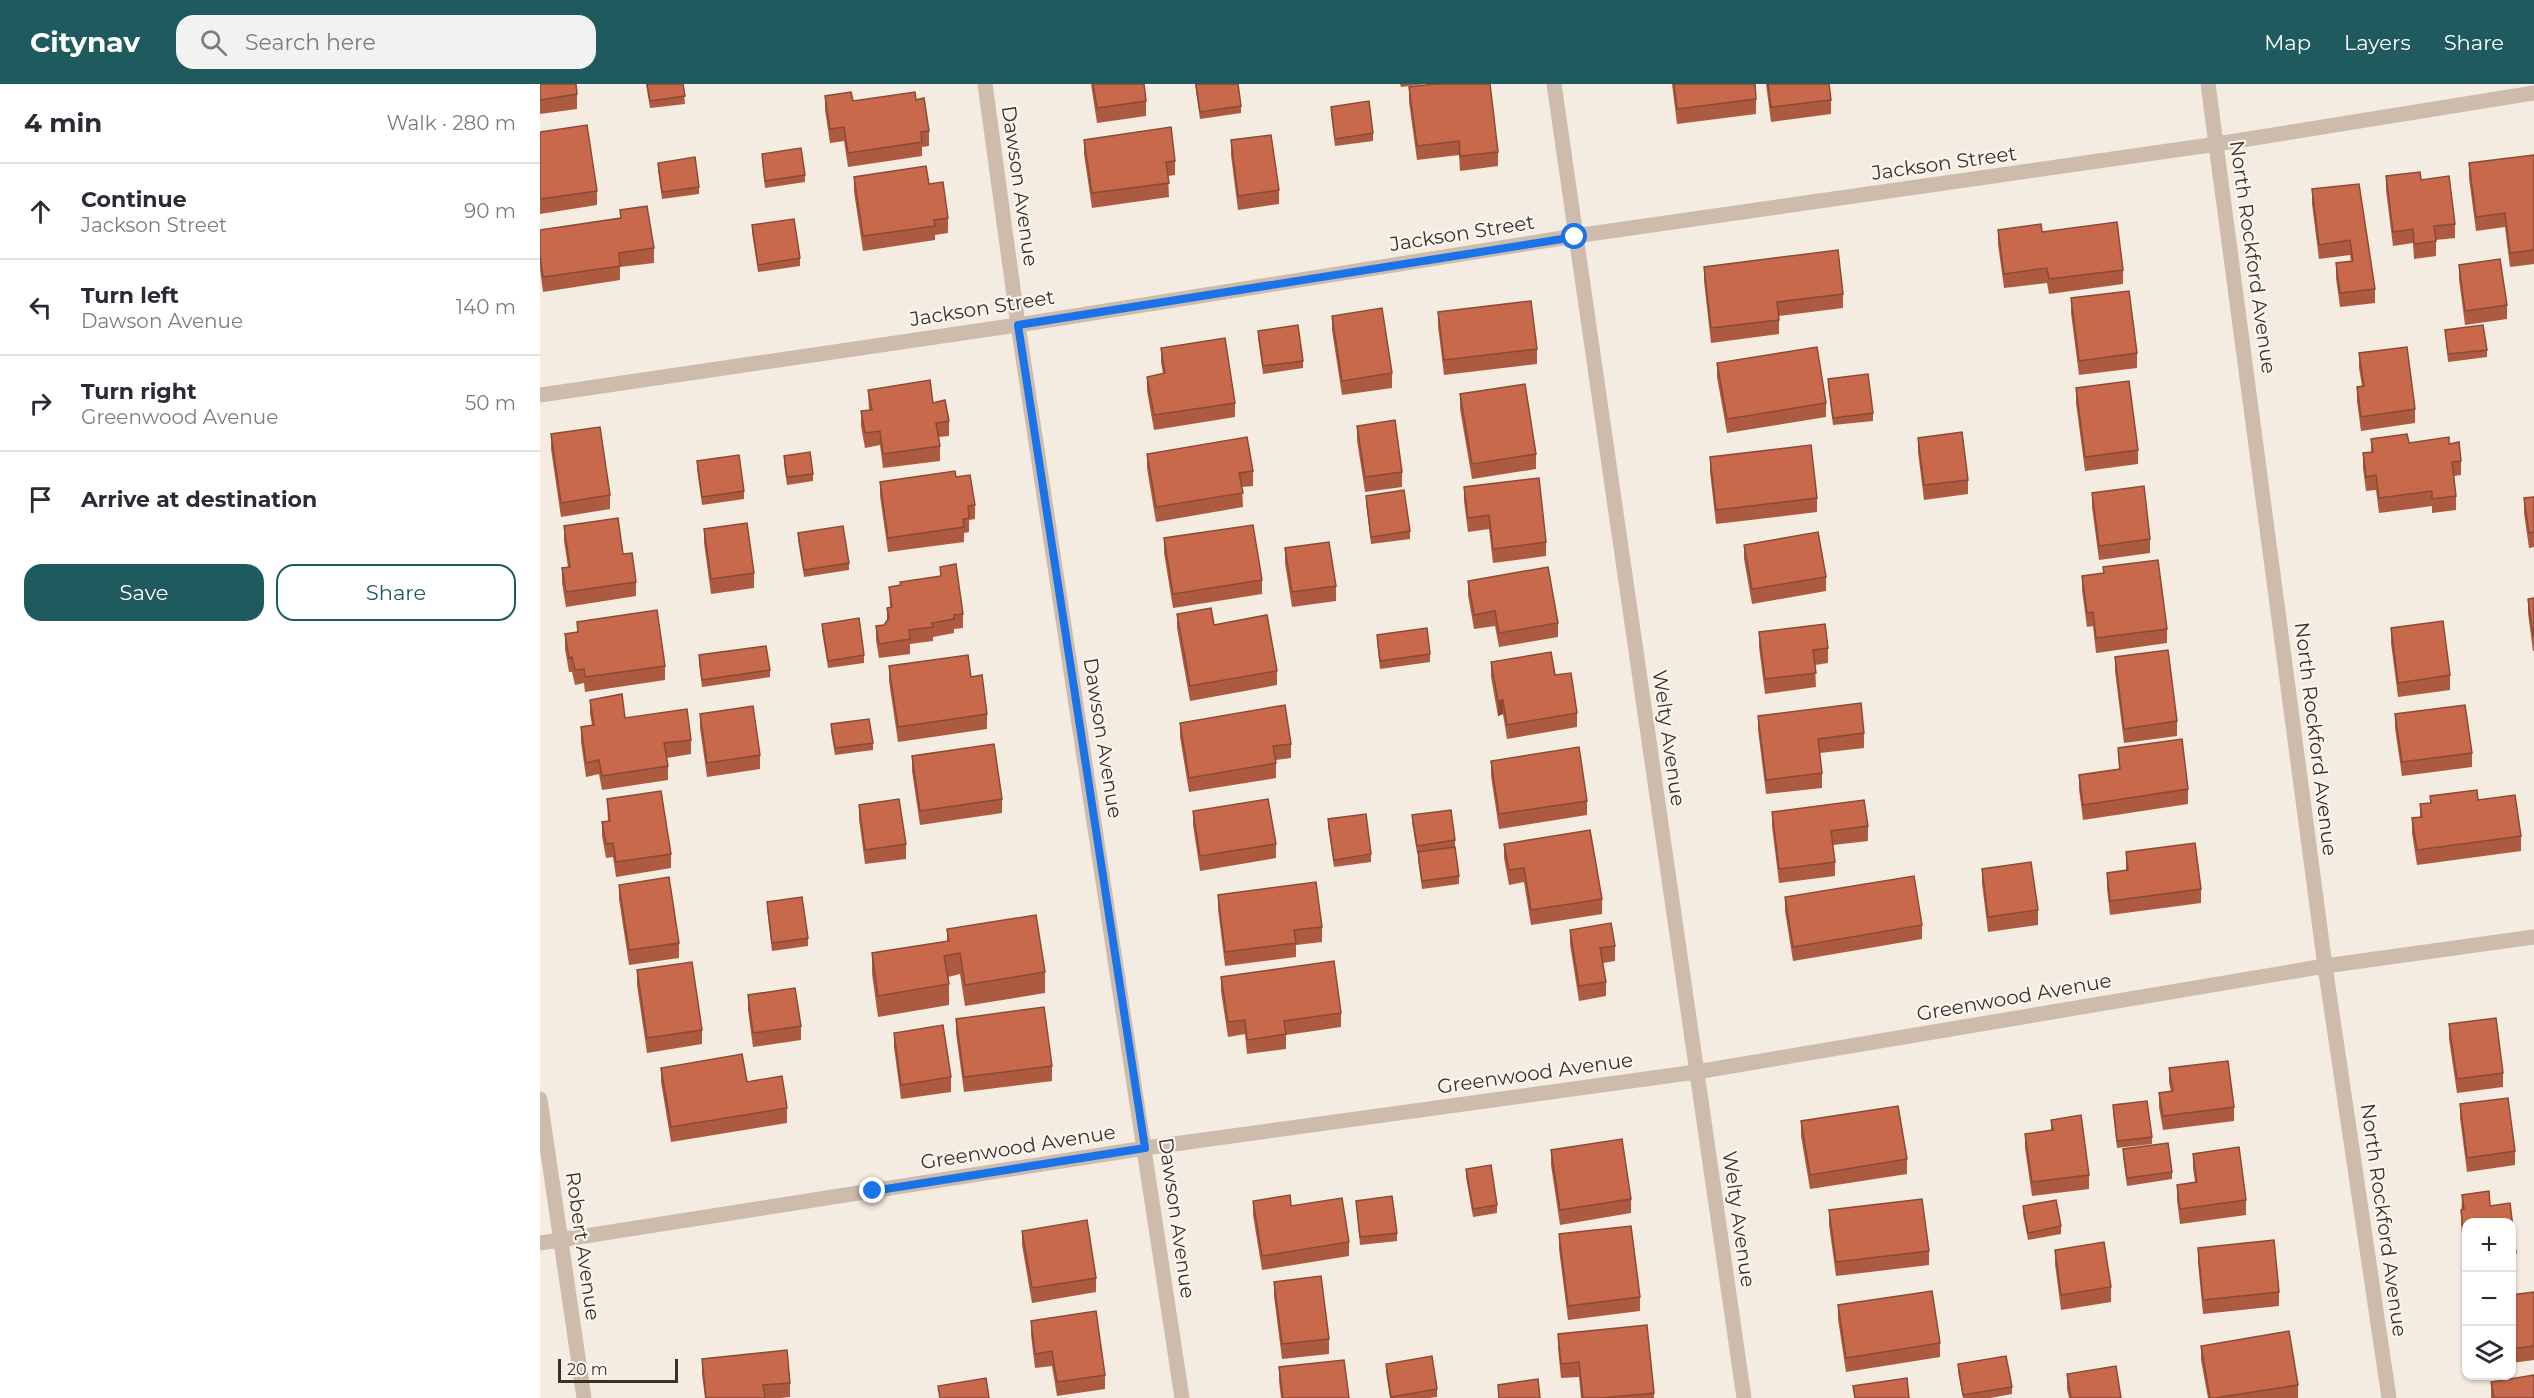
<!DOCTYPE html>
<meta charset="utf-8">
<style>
body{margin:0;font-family:Montserrat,sans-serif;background:#f2f2f3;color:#2b2b33}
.controls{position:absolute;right:18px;bottom:18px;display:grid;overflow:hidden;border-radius:12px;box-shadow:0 2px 4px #0004}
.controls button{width:54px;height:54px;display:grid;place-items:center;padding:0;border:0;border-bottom:2px solid #e1e1e2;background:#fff;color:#2b2b33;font:30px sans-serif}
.scale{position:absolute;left:18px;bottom:15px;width:120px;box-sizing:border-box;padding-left:6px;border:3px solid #3b302b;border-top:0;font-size:16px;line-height:21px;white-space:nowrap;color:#3b302b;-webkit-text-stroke:4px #fbf5ee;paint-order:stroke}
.stop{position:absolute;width:18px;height:18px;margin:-14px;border:4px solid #1a73e8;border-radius:50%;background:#fff}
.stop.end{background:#1a73e8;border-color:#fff;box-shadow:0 2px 6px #0008}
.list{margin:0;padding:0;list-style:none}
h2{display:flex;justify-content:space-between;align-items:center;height:78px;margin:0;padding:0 24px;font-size:26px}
h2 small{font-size:20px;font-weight:400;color:#7c7c81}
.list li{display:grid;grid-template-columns:39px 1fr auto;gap:18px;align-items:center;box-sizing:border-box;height:96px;padding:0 24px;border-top:2px solid #e1e1e2}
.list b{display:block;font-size:22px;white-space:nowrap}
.list p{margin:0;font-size:20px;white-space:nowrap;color:#7c7c81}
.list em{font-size:20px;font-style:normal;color:#7c7c81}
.actions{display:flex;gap:12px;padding:18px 24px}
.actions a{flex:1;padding:14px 0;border:2px solid #1f5a5e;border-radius:18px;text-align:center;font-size:21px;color:#1f5a5e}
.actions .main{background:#1f5a5e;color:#fff}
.icon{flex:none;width:33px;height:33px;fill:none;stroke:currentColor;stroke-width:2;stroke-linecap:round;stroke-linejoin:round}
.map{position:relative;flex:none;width:1994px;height:1314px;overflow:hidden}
header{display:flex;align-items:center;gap:36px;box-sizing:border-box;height:84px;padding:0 30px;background:#1f5a5e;color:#fff}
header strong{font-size:28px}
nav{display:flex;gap:33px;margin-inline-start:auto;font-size:21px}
.search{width:420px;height:54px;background:#f2f2f3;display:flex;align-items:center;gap:15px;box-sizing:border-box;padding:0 21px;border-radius:18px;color:#7c7c81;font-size:22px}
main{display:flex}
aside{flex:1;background:#fff}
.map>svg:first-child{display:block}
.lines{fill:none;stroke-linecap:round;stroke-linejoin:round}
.minor{stroke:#cdbbac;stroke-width:15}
.tertiary{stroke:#cdbbac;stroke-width:15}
.wall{fill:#ac5a40}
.shaded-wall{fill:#8c4a34}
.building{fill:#c8694b;stroke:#8c4a34;stroke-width:1.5}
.route{stroke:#1a73e8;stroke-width:8}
.labels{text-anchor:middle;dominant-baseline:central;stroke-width:4.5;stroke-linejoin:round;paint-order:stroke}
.street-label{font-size:20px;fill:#3b302b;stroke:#fbf5ee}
</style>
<header>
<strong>Citynav</strong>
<div class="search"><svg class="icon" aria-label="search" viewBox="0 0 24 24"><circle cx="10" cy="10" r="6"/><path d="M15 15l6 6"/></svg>Search here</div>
<nav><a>Map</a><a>Layers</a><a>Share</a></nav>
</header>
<main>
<aside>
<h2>4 min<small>Walk · 280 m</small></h2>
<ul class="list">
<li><svg class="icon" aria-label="ahead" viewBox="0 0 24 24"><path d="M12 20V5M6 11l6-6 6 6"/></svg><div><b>Continue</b><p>Jackson Street</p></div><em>90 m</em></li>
<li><svg class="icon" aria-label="left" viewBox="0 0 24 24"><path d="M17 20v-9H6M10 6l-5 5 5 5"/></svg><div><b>Turn left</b><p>Dawson Avenue</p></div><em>140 m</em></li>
<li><svg class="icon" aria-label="right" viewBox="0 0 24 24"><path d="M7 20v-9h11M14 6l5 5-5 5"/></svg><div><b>Turn right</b><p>Greenwood Avenue</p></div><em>50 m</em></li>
<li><svg class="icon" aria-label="arrive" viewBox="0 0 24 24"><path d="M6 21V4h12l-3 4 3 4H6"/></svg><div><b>Arrive at destination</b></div></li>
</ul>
<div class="actions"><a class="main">Save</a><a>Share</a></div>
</aside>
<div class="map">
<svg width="1994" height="1314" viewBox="0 0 1994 1314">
<rect width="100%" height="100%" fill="#f4ebe1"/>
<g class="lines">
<path class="minor" d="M445,0L478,241L642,1314
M1668,0L1785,882L1849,1314
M0,311L478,241L1035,152L1677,60L1994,9
M0,1015L44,1314
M0,1159L605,1064L1156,988L1785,882L1994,853"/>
<path class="tertiary" d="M1014,0L1204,1314"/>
</g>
<path class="wall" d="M0,0L37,10V25L0,30Z
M106,0H143L145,20L110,24Z
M551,0H604L606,17V32L557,39Z
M655,0H698L701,22V29L660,35Z
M860,0H886L861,3Z
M1132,0H1215L1216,15V30L1137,40Z
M1226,0H1289L1291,16V30L1231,38Z
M869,3L958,68V82L920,87L919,71L877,76L869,18Z
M285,12L313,17L376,16L389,47V62L382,63V72L308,83L304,57L290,59L285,26Z
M791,23L833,49V57L795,62L791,30Z
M0,48L57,107V121L0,130Z
M544,56L635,77V91L628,92L629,113L552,124L544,70Z
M691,56L739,106V120L698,126L691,71Z
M222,70L265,91V98L225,104L222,77Z
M1994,71V180L1970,183L1965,143L1936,147L1929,94V79Z
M118,79L159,103V110L122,115L118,86Z
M1846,92L1881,96L1915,140V154L1896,156V172L1874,175L1873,159L1853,162L1846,106Z
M314,93L389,100L408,134V149L395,151V156L323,167L314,108Z
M1819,100L1835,205V219L1800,223L1796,194V179L1811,177L1810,171L1779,175L1772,120V105Z
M80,126L114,164V179L80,183V196L3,208L0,185V146L80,134Z
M212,141L260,174V182L218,188L212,148Z
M1458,146L1502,148L1583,186V200L1509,210L1507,199L1464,204L1458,160Z
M1919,181L1967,221V235L1925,241L1919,195Z
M1164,183L1303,210V224L1239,232V250L1171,259L1164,197Z
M1531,214L1597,269V284L1539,291L1531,229Z
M898,228L997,265V280L904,291L898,242Z
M792,232L852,289V304L802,311L792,246Z
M1905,246L1947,266V273L1908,278Z
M718,247L763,277V284L723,290L718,254Z
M621,264L695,319V333L614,346L607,307V293L623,290L621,278Z
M1819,269L1875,325V339L1821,347L1817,317V303L1822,302L1819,284Z
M1177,279L1286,319V333L1187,349L1177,293Z
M1288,295L1333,329V337L1293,341L1288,302Z
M1536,304L1598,366V380L1545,387L1536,319Z
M328,306L393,319L409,337V352L398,353L400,362V377L343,384L340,361L325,364L321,342V327L329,326Z
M920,310L996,370V385L932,395L920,325Z
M817,342L862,388V403L825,408L817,356Z
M11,350L70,411V425L21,433L11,365Z
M1378,354L1428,396V410L1384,416L1378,368Z
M1831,355L1869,359L1909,360L1921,377V391L1914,392L1916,412V426L1892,429V422L1839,429L1836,406L1826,407L1823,384V369L1831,368Z
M607,370L713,387V402L702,403L703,423L616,438L607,384Z
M244,372L273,390V397L247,401L244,380Z
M1170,373L1277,414V428L1176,440L1170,388Z
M157,377L204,407V415L162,421L157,385Z
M416,393L435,421V435L429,436V448L424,449V458L348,468L340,412V398Z
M924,403L1006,458V472L953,479L949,445L928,448L924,417Z
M1552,409L1610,455V469L1559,476L1552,423Z
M826,412L870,447V455L831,460L826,419Z
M1994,413V463L1989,464L1984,429V414Z
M24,442L83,470L96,498V512L26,523L22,499V484L28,483L24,457Z
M164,445L214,489V504L171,510L164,459Z
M258,449L309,479V486L264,493L258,456Z
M624,454L722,496V510L633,524L624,469Z
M1204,461L1286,493V507L1212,520L1204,475Z
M745,464L796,502V517L752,523L745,479Z
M400,483L423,530V544L414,545V549L393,553V557L370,560V570L339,574L336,556V542L344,541L347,537V524L350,523L349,503L400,492Z
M1563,483L1627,545V559L1556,569L1553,542L1547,543L1542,506V492L1563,489Z
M928,497L1018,539V553L959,563L955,542L934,545L928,511Z
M1994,514V567H1993L1988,529V515Z
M637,530L674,541L737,587V601L650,617L637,544Z
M37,538L125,582V596L45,608L44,599L35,601L32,588H29L25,565V550L37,548Z
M282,540L324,571V579L288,584L282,547Z
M1851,544L1910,591V606L1858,613L1851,559Z
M1219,548L1288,564V579L1275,581L1276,603L1225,610L1219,563Z
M837,551L890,570V578L840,585L837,558Z
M159,571L230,586V593L162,603L159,579Z
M1575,573L1637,637V652L1584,659L1575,587Z
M951,578L1037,629V643L967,655L963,630L958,632L951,593Z
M349,582L447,630V645L358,658L349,597Z
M50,616L85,634L151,656V670L127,674L128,682V696L62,706L59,690L46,693L41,658V643L52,641L50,630Z
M160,630L220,671V685L167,693L160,644Z
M1855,630L1932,669V683L1862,692L1855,644Z
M1218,632L1324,649V664L1280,669L1282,689V704L1226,710L1218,646Z
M640,639L751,660V674L736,676V694L649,708L640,653Z
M291,640L333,659V666L295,671L291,648Z
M1578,664L1648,705V720L1543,736L1539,705V691L1579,686Z
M372,672L462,715V729L380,741L372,687Z
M951,677L1047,717V731L959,745L951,692Z
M1890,712L1938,716L1981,752V767L1877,781L1872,749V734L1880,733V720L1890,719Z
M67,715L131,770V784L76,793L73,773L66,774L62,752V738L68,737Z
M319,721L366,760V775L325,780L319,735Z
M653,727L736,760V774L660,787L653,741Z
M1232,728L1328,742V757L1293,761L1295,778V792L1239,799L1232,742Z
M872,731L915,756V764L919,792V800L882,805L878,776V769H877L872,738Z
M788,735L831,770V778L794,783L788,743Z
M964,760L1062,815V830L991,841L984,798L969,801L964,774Z
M1586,768L1661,805V819L1570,831L1567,804V789L1586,786Z
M1442,785L1498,826V841L1448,848L1442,799Z
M79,801L139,859V874L89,881L79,815Z
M678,811L782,843V858L756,861V873L685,882L678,825Z
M1245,813L1382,841V855L1253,877L1245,827Z
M227,818L268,854V862L232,867L227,825Z
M407,845L505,888V909L425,922L420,890L408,893L409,900V921L338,933L332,890V869L407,857Z
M1030,846L1075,862V877L1063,879L1066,898V912L1039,917L1030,860Z
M97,886L162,946V960L107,969L97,901Z
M681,893L801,929V943L746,951V965L707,970L705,950L688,953L681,907Z
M208,911L261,942V956L213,963L208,926Z
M416,935L512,982V997L424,1008L416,949Z
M1909,940L1963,989V1003L1917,1009L1909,955Z
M354,949L411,993V1008L361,1015L354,963Z
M121,984L247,1024V1039L131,1058L121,998Z
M1629,984L1694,1023V1037L1623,1046L1619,1023V1009L1631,1007L1629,999Z
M1920,1020L1975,1067V1081L1927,1088L1920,1034Z
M1573,1021L1612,1053V1060L1577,1064L1573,1028Z
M1511,1036L1549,1091V1105L1492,1112L1485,1064V1050L1511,1046Z
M1261,1037L1367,1075V1090L1270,1105L1261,1052Z
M1583,1065L1632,1088V1095L1587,1102L1583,1073Z
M1011,1066L1091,1115V1129L1020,1141L1011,1081Z
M1653,1070L1706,1116V1131L1640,1140L1637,1116V1101L1655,1098L1653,1084Z
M926,1085L957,1121V1129L933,1133L926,1093Z
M1949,1107L1950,1122L1970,1119L1976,1169V1183L1971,1184V1138H1926V1186L1921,1140L1922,1111Z
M713,1117L751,1122L809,1158V1172L722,1186L713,1131Z
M816,1117L857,1149V1157L820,1161Z
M1483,1122L1521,1142V1150L1488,1156L1483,1130Z
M1289,1126L1389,1167V1181L1296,1192L1289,1141Z
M482,1147L556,1194V1208L492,1219L482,1161Z
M1019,1150L1100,1213V1227L1028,1236L1019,1165Z
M1658,1164L1739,1208V1222L1663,1230L1658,1179Z
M1515,1166L1571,1203V1218L1521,1226L1515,1180Z
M734,1198L789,1255V1270L742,1275L734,1212Z
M1994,1208V1276L1971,1279V1211Z
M1298,1221L1400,1259V1273L1306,1288L1298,1235Z
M491,1237L565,1291V1305L517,1312L512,1282L495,1284L491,1251Z
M1018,1250L1114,1309V1314H1041L1039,1293L1021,1294L1018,1264Z
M1661,1262L1758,1301V1314H1668L1661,1276Z
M162,1275L250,1299V1313L240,1314H165L162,1290Z
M846,1280L897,1305V1313L889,1314H850L846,1288Z
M1418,1280L1472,1303V1310L1450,1314H1423L1418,1288Z
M739,1283L809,1314H741L739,1297Z
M1527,1290L1581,1314H1529L1527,1305Z
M1951,1298L1994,1314H1951Z"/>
<path class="shaded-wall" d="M963,616V630L958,632V617Z"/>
<path class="building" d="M0,0H36L37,10L0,16Z
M107,0H143L145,12L110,17Z
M553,0H604L606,17L557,24Z
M656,0H698L701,22L660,28Z
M895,0H950L958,68L920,72L919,57L877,62L869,3Z
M1134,0H1215L1216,15L1137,25Z
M1228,0H1289L1291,16L1231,23Z
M311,8L313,17L375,8L376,16L384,14L389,47L381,48L382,58L308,69L304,43L290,45L285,12Z
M829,17L833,49L795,55L791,23Z
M47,41L57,107L0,115V48Z
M631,43L635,77L626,78L629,99L552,109L544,56Z
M731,51L739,106L698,112L691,56Z
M261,64L265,91L225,97L222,70Z
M1994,71V166L1970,169L1965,129L1936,133L1929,79Z
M155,73L159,103L122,108L118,79Z
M386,82L389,100L403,98L408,134L394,136L395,142L323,152L314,93Z
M1880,88L1881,96L1909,92L1915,140L1894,142L1896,157L1874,160L1873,145L1853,148L1846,92Z
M1819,100L1835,205L1800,209L1796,179L1813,177L1810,156L1779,161L1772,105Z
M107,122L114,164L79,169L80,182L3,193L0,170V146L81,134L80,126Z
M254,135L260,174L218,181L212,141Z
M1577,138L1583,186L1509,195L1507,184L1464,190L1458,146L1501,140L1502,148Z
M1298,166L1303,210L1237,218L1239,236L1171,244L1164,183Z
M1960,175L1967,221L1925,227L1919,181Z
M1589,207L1597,269L1539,277L1531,214Z
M991,217L997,265L904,276L898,228Z
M842,224L852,289L802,297L792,232Z
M758,241L763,277L723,282L718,247Z
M1943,241L1947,266L1908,270L1905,246Z
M685,254L695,319L614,331L607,293L625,289L621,264Z
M1277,263L1286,319L1187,335L1177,279Z
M1867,263L1875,325L1821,333L1817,303L1824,302L1819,269Z
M1328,290L1333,329L1293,334L1288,295Z
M390,296L393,319L405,316L409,337L396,339L400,362L343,370L340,347L325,349L321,327L332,326L328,306Z
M1589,297L1598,366L1545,373L1536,304Z
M985,300L996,370L932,380L920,310Z
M855,336L862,388L825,393L817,342Z
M60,343L70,411L21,419L11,350Z
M1422,348L1428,396L1384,401L1378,354Z
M1867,350L1869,359L1909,353V360L1919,358L1921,377L1912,378L1916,412L1892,415V407L1839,414L1836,391L1826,393L1823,369L1833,368L1831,355Z
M707,353L713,387L699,389L703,409L616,423L607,370Z
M1271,361L1277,414L1176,426L1170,373Z
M270,368L273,390L247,393L244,372Z
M199,371L204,407L162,413L157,377Z
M415,387L416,393L430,391L435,421L428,422L429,434L423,435L424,443L348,454L340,398Z
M999,394L1006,458L953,465L949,431L928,434L924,403Z
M1604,402L1610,455L1559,462L1552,409Z
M864,406L870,447L831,453L826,412Z
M1994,413V448L1989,449L1984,414Z
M78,434L83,470L92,469L96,498L26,508L22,484L30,483L24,442Z
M207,439L214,489L171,495L164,445Z
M713,441L722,496L633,510L624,454Z
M303,442L309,479L264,486L258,449Z
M1278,448L1286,493L1212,505L1204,461Z
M789,458L796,502L752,508L745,464Z
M1618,476L1627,545L1556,554L1553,528L1547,529L1542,492L1564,489L1563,483Z
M416,480L423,530L414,531V535L392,539L393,543L369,546L370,555L339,560L336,542L344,541L349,534L347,524L352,523L349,503L361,501L360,498L401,492L400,483Z
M1008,483L1018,539L959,549L955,527L934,531L928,497Z
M1994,514V552H1993L1988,515Z
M671,524L674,541L727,531L737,587L650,602L637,530Z
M117,526L125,582L45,593L44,585L35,586L32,573L29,574L25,550L38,548L37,538Z
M319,534L324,571L288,577L282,540Z
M1903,537L1910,591L1858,599L1851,544Z
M1285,540L1288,564L1273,566L1276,589L1225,595L1219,548Z
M887,544L890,570L840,577L837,551Z
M226,562L230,586L162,596L159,571Z
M1628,566L1637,637L1584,645L1575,573Z
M1011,568L1015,591L1031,589L1037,629L967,641L963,616L958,617L951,578Z
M428,571L431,593L442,591L447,630L358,643L349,582Z
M82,610L85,634L147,625L151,656L124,659L128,682L62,692L59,676L46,679L41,643L54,641L50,616Z
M1321,619L1324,649L1278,655L1282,689L1226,696L1218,632Z
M745,621L751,660L733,662L736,679L649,694L640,639Z
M1925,621L1932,669L1862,678L1855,630Z
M213,622L220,671L167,679L160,630Z
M329,635L333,659L295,664L291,640Z
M1642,655L1648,705L1543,721L1539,691L1580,685L1578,664Z
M454,660L462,715L380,727L372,672Z
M1039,663L1047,717L959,730L951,677Z
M1937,706L1938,716L1975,711L1981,752L1877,766L1872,734L1882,733L1880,720L1891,719L1890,712Z
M121,707L131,770L76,778L73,759L66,760L62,738L70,737L67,715Z
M359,715L366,760L325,766L319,721Z
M728,715L736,760L660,772L653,727Z
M1324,716L1328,742L1291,747L1295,778L1239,785L1232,728Z
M911,726L915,756L877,762L872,731Z
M826,730L831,770L794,776L788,735Z
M1050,746L1062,815L991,826L984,784L969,786L964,760Z
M1655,759L1661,805L1570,817L1567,789L1588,786L1586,768Z
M915,763L919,792L882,797L878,768Z
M1491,778L1498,826L1448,833L1442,785Z
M1374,792L1382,841L1253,863L1245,813Z
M129,793L139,859L89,866L79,801Z
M776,798L782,843L754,846L756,859L685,868L678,811Z
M262,813L268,854L232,859L227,818Z
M496,831L505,888L425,901L420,869L404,872L409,900L338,912L332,869L409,857L407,845Z
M1071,839L1075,862L1060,864L1066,898L1039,902L1030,846Z
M794,877L801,929L744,937L746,950L707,956L705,936L688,938L681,893Z
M152,878L162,946L107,954L97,886Z
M255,904L261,942L213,949L208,911Z
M504,923L512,982L424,993L416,935Z
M1956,934L1963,989L1917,995L1909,940Z
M403,941L411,993L361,1001L354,949Z
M202,970L207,998L242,992L247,1024L131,1043L121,984Z
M1688,977L1694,1023L1623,1032L1619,1009L1633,1007L1629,984Z
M1968,1014L1975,1067L1927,1074L1920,1020Z
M1607,1017L1612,1053L1577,1057L1573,1021Z
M1358,1022L1367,1075L1270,1091L1261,1037Z
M1541,1031L1549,1091L1492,1098L1485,1050L1513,1046L1511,1036Z
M1082,1055L1091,1115L1020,1126L1011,1066Z
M1628,1059L1632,1088L1587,1094L1583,1065Z
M1699,1063L1706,1116L1640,1125L1637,1101L1657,1098L1653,1070Z
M951,1081L957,1121L933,1125L926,1085Z
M1949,1107L1950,1122L1970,1119L1976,1169H1971V1138H1926V1171L1921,1126L1924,1125L1922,1111Z
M750,1111L751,1122L802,1114L809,1158L722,1172L713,1117Z
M852,1112L857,1149L820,1153L816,1117Z
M1382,1115L1389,1167L1296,1178L1289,1126Z
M1516,1116L1521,1142L1488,1149L1483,1122Z
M547,1136L556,1194L492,1204L482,1147Z
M1091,1142L1100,1213L1028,1222L1019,1150Z
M1734,1156L1739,1208L1663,1216L1658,1164Z
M1564,1158L1571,1203L1521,1211L1515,1166Z
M781,1192L789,1255L742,1260L734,1198Z
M1392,1207L1400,1259L1306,1274L1298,1221Z
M1994,1208V1262L1971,1265V1211Z
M556,1227L565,1291L517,1298L512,1267L495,1270L491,1237Z
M1107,1241L1114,1309L1061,1314H1043L1039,1278L1021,1280L1018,1250Z
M1749,1247L1758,1301L1675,1314H1670L1661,1262Z
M247,1266L250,1299L223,1301L225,1314H166L162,1275Z
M892,1272L897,1305L851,1313L846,1280Z
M1466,1272L1472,1303L1423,1311L1418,1280Z
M804,1276L809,1314H743L739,1283Z
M1576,1282L1581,1314H1531L1527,1290Z
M1994,1291V1314H1954L1951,1298Z
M446,1294L449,1314H400L398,1302Z
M1367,1294L1369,1314H1315L1313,1302Z
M998,1295L1000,1314H959L958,1301Z"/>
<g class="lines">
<path class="route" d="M333,1107L605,1064L478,241L1035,153"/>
</g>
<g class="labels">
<g class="street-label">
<text transform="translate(1404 79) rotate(-8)">Jackson Street</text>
<text transform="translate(480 102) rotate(82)">Dawson Avenue</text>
<text transform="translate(922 149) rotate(-9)">Jackson Street</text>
<text transform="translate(1713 173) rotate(82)">North Rockford Avenue</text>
<text transform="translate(442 224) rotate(-9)">Jackson Street</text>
<text transform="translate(563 654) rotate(81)">Dawson Avenue</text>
<text transform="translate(1129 654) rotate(82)">Welty Avenue</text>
<text transform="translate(1776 655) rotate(83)">North Rockford Avenue</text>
<text transform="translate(1474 913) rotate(-10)">Greenwood Avenue</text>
<text transform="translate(995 989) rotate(-8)">Greenwood Avenue</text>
<text transform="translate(478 1063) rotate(-9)">Greenwood Avenue</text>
<text transform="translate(637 1134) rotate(82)">Dawson Avenue</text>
<text transform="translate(1199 1135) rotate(82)">Welty Avenue</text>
<text transform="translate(1844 1136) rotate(82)">North Rockford Avenue</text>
<text transform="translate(43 1162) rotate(82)">Robert Avenue</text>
</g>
</g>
</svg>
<div class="controls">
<button>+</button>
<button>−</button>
<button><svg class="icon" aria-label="layers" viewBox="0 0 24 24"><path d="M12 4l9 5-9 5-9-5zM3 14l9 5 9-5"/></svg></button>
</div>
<div class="scale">20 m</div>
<div class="stop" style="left:1035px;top:153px"></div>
<div class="stop end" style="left:333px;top:1107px"></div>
</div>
</main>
